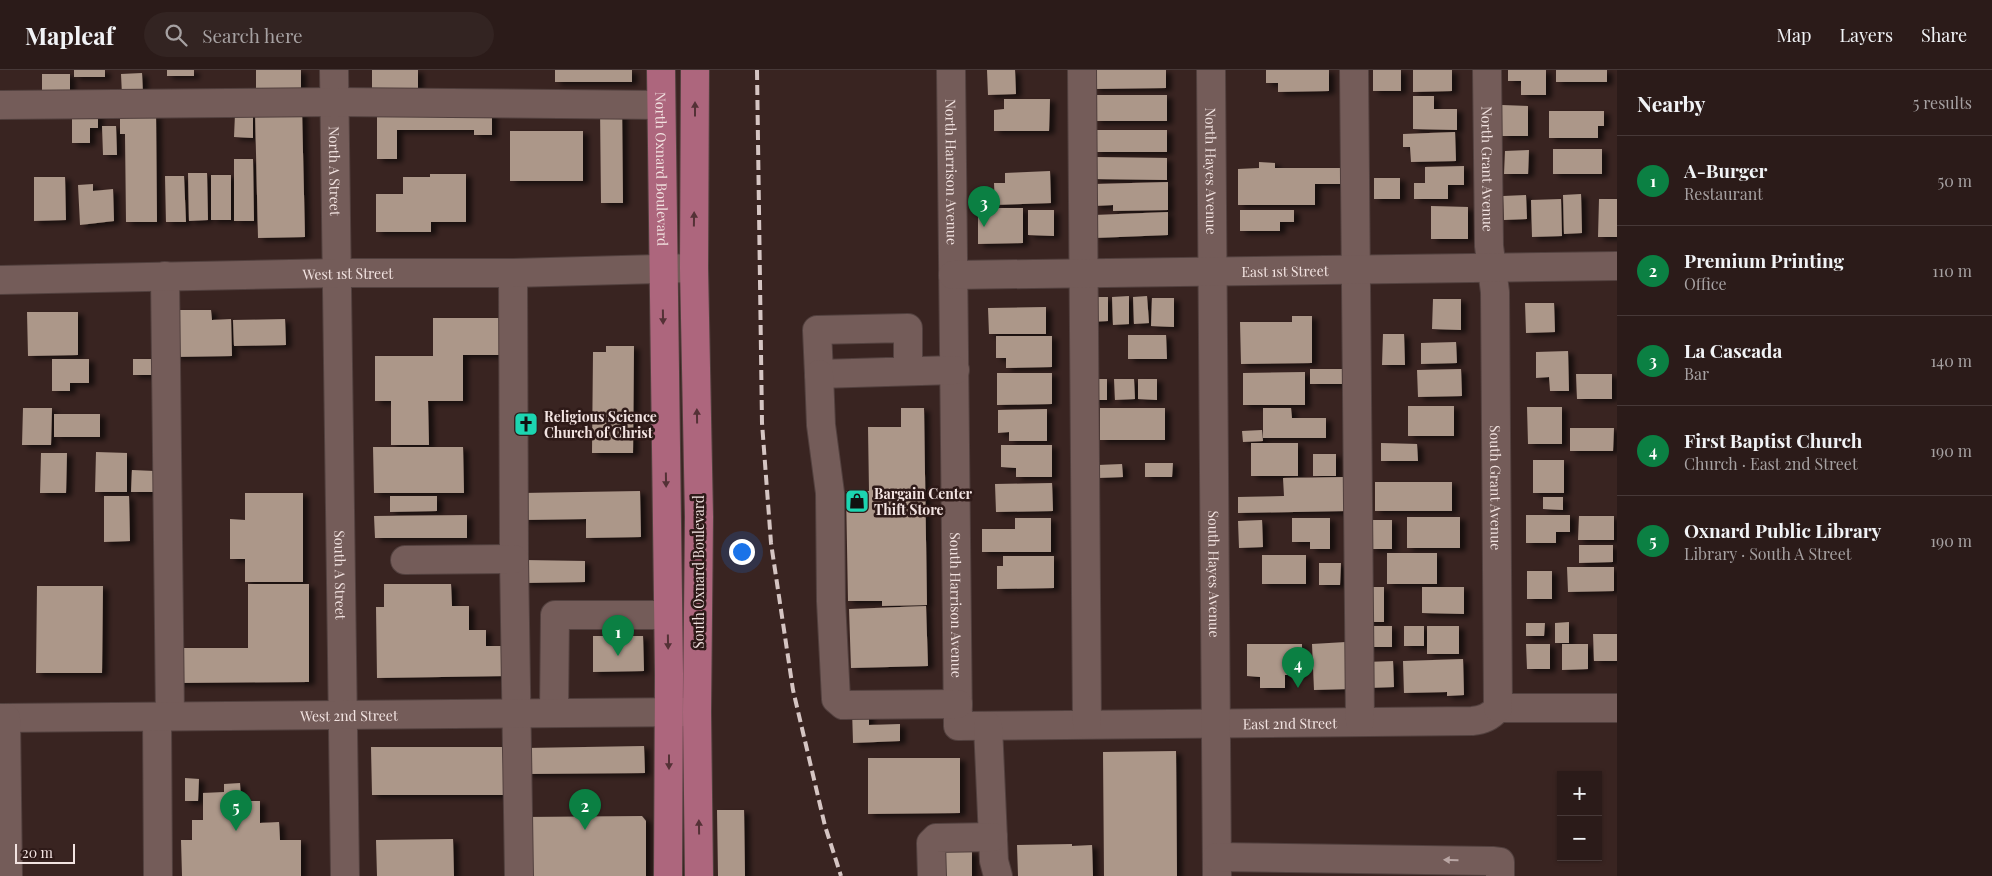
<!DOCTYPE html>
<meta charset="utf-8">
<style>
body{margin:0;font-family:"Playfair Display",serif;background:#332422;color:#f1f3f6}
.controls{position:absolute;right:15px;bottom:15px;display:grid;overflow:hidden;border-radius:0px;box-shadow:0 1px 4px #0004}
.controls button{width:45px;height:45px;display:grid;place-items:center;padding:0;border:0;border-bottom:1px solid #473938;background:#2b1b19;color:#f1f3f6;font:25px sans-serif}
.scale{position:absolute;left:15px;bottom:12px;width:60px;box-sizing:border-box;padding-left:5px;border:2px solid #f2e3e1;border-top:0;font-size:14px;line-height:18px;white-space:nowrap;color:#f2e3e1;-webkit-text-stroke:4px #2e1a18;paint-order:stroke}
.you{position:absolute;left:741px;top:481px;width:18px;height:18px;margin:-12px;border:4px solid #fff;border-radius:50%;background:#1a73e8;box-shadow:0 0 0 8px #1a73e833}
.badge{display:grid;place-items:center;width:32px;height:32px;border-radius:50%;background:#0b8043;color:#fff;font-size:16px;font-weight:700}
.pin{position:absolute;translate:-50% -41px;filter:drop-shadow(0 1px 2px #0008)}
.pin::after{content:'';position:absolute;top:26px;width:18px;height:15px;background:inherit;clip-path:polygon(0 0,100% 0,50% 100%)}
.list{margin:0;padding:0;list-style:none}
h2{display:flex;justify-content:space-between;align-items:center;height:65px;margin:0;padding:0 20px;font-size:21px}
h2 small{font-size:16px;font-weight:400;color:#a6a1a2}
.list li{display:grid;grid-template-columns:32px 1fr auto;gap:15px;align-items:center;box-sizing:border-box;height:90px;padding:0 20px;border-top:1px solid #473938}
.list b{display:block;font-size:19px;white-space:nowrap}
.list p{margin:0;font-size:16px;white-space:nowrap;color:#a6a1a2}
.list em{font-size:16px;font-style:normal;color:#a6a1a2}
.icon{flex:none;width:28px;height:28px;fill:none;stroke:currentColor;stroke-width:2;stroke-linecap:round;stroke-linejoin:round}
.map{position:relative;flex:none;width:1617px;height:806px;overflow:hidden}
header{display:flex;align-items:center;gap:30px;box-sizing:border-box;height:70px;padding:0 25px;background:#2b1b19;border-bottom:1px solid #473938}
header strong{font-size:24px}
nav{display:flex;gap:28px;margin-inline-start:auto;font-size:18px}
.search{width:350px;height:45px;background:#332422;display:flex;align-items:center;gap:12px;box-sizing:border-box;padding:0 18px;border-radius:28px;color:#a6a1a2;font-size:19px}
main{display:flex}
aside{flex:1;background:#2b1b19}
.map>svg:first-child{display:block}
.building{fill:#ac9789;filter:url(#shadow)}
.lines{fill:none;stroke-linecap:round;stroke-linejoin:round}
.minor-casing{stroke:#52403e;stroke-width:30}
.major-casing{stroke:#52403e;stroke-width:30}
.minor{stroke:#745c59;stroke-width:28}
.major{stroke:#ad667d;stroke-width:28}
.rail{stroke:#d5c5c3;stroke-width:4;stroke-dasharray:10 5;stroke-linecap:butt}
.oneway{fill:#543136}
.oneway2{fill:#b9a6a4}
.labels{text-anchor:middle;dominant-baseline:central;stroke-width:5;stroke-linejoin:round;paint-order:stroke}
.street-label{font-size:14px;fill:#f2e3e1;stroke:#2e1a18}
.poi-label{font-size:14px;font-weight:bold;fill:#f2e3e1;stroke:#2e1a18;text-anchor:start}
</style>
<header>
<strong>Mapleaf</strong>
<div class="search"><svg class="icon" aria-label="search" viewBox="0 0 24 24"><circle cx="10" cy="10" r="6"/><path d="M15 15l6 6"/></svg>Search here</div>
<nav><a>Map</a><a>Layers</a><a>Share</a></nav>
</header>
<main>
<div class="map">
<svg width="1617" height="806" viewBox="0 0 1617 806">
<defs>
<filter id="shadow"><feDropShadow dx="5.5" dy="3" stdDeviation="2.5" flood-color="#0009"/></filter>
</defs>
<rect width="100%" height="100%" fill="#392421"/>
<path class="building" d="M74,0H105V7H74Z
M167,0H194V6H167Z
M256,0H301V26H256Z
M372,0H418V20H372Z
M555,0H632V12H555Z
M987,0H1015L1016,24L988,25Z
M1094,0H1166V18L1094,19Z
M1266,0H1329V21L1278,22V13H1266Z
M1373,0H1401V21H1373Z
M1413,0H1452V21L1413,22Z
M1508,0H1546V25H1521V11H1508Z
M1556,0H1607V12H1556Z
M142,3L143,24L122,25L121,4Z
M42,4H70V25H42Z
M1095,25H1167V51H1095Z
M1413,26H1434V39H1457V60L1413,59Z
M1004,29H1050L1049,61H994V40L1004,39Z
M1502,35L1528,36V66H1502Z
M600,37H622L623,133H601Z
M377,39H492V65H474V60H397V89H377Z
M302,40L305,167L258,168L255,41Z
M1549,41H1604V56H1598V68H1549Z
M72,43H98V58H90V73H72Z
M235,44H253V68L234,67Z
M120,45H156L157,152H126L125,64H120Z
M102,56H116L117,85H103Z
M1094,60H1167V82H1095Z
M510,61H583V111H510Z
M1455,62L1456,91L1411,92L1410,77H1403V64Z
M1553,79H1602V104H1553Z
M1529,80L1528,104H1504L1505,81Z
M1095,87L1167,88V110L1094,109Z
M234,89H253L254,151H234Z
M1259,92L1275,93V98H1344L1345,114H1315V135H1238V99L1259,98Z
M1464,96V115H1448V129H1414V113H1425V97Z
M1050,101L1051,133L995,135L994,113H1005V103Z
M188,103H207L208,150L189,151Z
M430,104H466V152H431V162H376V124H403V107H430Z
M211,105H231V150H211Z
M165,106H184L186,152H166Z
M34,107H65L66,150L34,151Z
M1374,108H1400V129H1374Z
M1168,112V140L1113,141V135L1095,136V114Z
M93,114V121L113,119L114,151L80,155L78,115Z
M1581,124L1582,163L1564,164L1563,125Z
M1526,125L1527,149L1504,150L1503,126Z
M1561,129L1562,166L1532,167L1531,130Z
M1599,129H1617V167H1598Z
M1431,136L1468,137V169H1431Z
M978,138H1023V173L978,174Z
M1028,140H1054V166L1028,165Z
M1240,140H1294V152H1280V161H1240Z
M1168,142V165L1095,168L1094,145Z
M1129,226V254L1113,255L1112,227Z
M1147,226L1149,253L1134,254L1133,227Z
M1088,227H1108V251L1088,252Z
M1152,228H1174V257L1151,256Z
M1433,229H1461V260L1432,259Z
M1525,233H1554L1555,262L1526,263Z
M1046,237V264H989L988,238Z
M174,240H211L212,250L231,249L232,286L174,287Z
M27,242H78V285L28,286Z
M1292,246H1312V293L1241,294L1240,252H1292Z
M433,248H503V285H463V331H428L429,375H391V331H375V286H433Z
M285,249L286,275L234,276L233,250Z
M1383,264H1404L1405,295H1382Z
M1128,265H1166L1167,289H1128Z
M996,266H1052V297L1006,298V288H996Z
M1456,272L1457,293L1421,294V273Z
M606,276H634L633,383H592L593,282H606Z
M1568,281L1569,321H1550L1549,307L1536,308V282Z
M52,289H89V313H70V321H52Z
M133,289H153L152,305H133Z
M1310,299H1345V314H1310Z
M1461,299L1462,326L1418,327L1417,300Z
M1305,302V335H1243V303Z
M997,303H1052V334L997,335Z
M1576,304H1612V329H1577Z
M1089,309H1107V330H1089Z
M1114,309H1134L1135,329L1115,330Z
M1138,309H1157V330L1138,329Z
M1408,336H1454V366H1408Z
M1527,337H1562V374H1528Z
M23,338H52L51,375H22Z
M901,338H924L927,535L882,536V531H848L846,421H869L868,357H901Z
M1100,338H1165V370H1100Z
M1263,338H1291L1292,348H1326V368H1263Z
M1047,339V371H1009V362L998,363V340Z
M54,344H100V367H54Z
M1570,358H1614L1613,381H1570Z
M1262,360L1263,371L1243,372L1242,361Z
M1251,373H1298V406H1251Z
M1381,373L1417,374L1418,391H1381Z
M1001,375H1052V407H1016V398L1001,397Z
M373,377H463L464,423H374Z
M96,382L127,383V422H95Z
M41,383H67L66,423H40Z
M1313,384H1336V406H1313Z
M1533,390H1564V423H1533Z
M1145,393H1173L1172,407H1145Z
M1122,394L1123,407L1098,408V395Z
M132,400L154,401L153,422H131Z
M1345,407L1346,441L1238,443V427L1284,426L1283,408Z
M1375,412H1452V441H1375Z
M1052,413L1053,441L996,442L995,414Z
M640,421L641,467L586,468V449L523,450V423Z
M245,423H303V512H245V489H230V449L245,450Z
M104,426H129L130,471L104,472Z
M390,426H437V441L390,442Z
M1543,427H1563V440L1543,439Z
M467,445V468H375L374,446Z
M1526,445H1570V462H1556V473H1526Z
M1579,446H1614V470H1578Z
M1407,447H1460V478H1407Z
M1015,448H1051V482H982V459H1015Z
M1292,448H1330V479H1310V472H1292Z
M1262,450L1263,477L1239,478L1238,451Z
M1370,450H1392V479H1370Z
M1579,475H1613V492L1579,493Z
M1387,483H1437V514H1387Z
M1262,485H1306V514H1262Z
M1003,486H1054V518L997,519V496H1003Z
M524,490L585,491V512L524,513Z
M1319,493H1341L1340,515H1319Z
M1567,497H1614V521L1568,522Z
M1527,501H1552V529H1527Z
M248,514H309V612L175,613V578H248Z
M384,514H451L452,536H469V560H486V576H505L506,606L377,608L376,537H384Z
M37,516H103L102,603H36Z
M1361,517H1384V552H1366Z
M1422,517H1464V544L1422,543Z
M926,536L928,596L851,598L849,539Z
M1569,552V573H1555V553Z
M1526,553H1545L1544,566H1526Z
M1364,556H1392V577H1364Z
M1404,556H1424V576H1404Z
M1427,556H1459V584H1427Z
M1593,564H1617V591H1594Z
M593,566H643L644,601L593,602Z
M1346,572L1348,619L1314,620L1312,574Z
M1247,574H1302V605H1285V618H1260V607L1247,606Z
M1526,574H1550V599H1527Z
M1562,574H1588V599L1562,600Z
M1463,589L1464,625L1447,626V622L1404,623L1403,591Z
M1393,591L1394,617L1367,618L1366,592Z
M869,638V655L900,654V671L853,673L852,639Z
M644,676L645,703L526,704V678Z
M371,677H506L507,725H372Z
M1176,681L1177,806H1104L1103,682Z
M868,688H960V743L868,744Z
M185,708L199,709L198,731H185Z
M240,713L241,731H260V753L279,752L280,770H301V806H182L181,770H192V750H203V723L224,722V714Z
M717,740H744L745,806H718Z
M642,746L646,751V806H525V747Z
M453,769L454,806H377L376,770Z
M1072,774V776L1092,775L1093,806H1018L1017,775Z
M938,781H972V806H938Z"/>
<g class="lines">
<g class="minor-casing">
<g id="minor">
<path id="s1" d="M334,0L345,806"/>
<path id="s2" d="M951,0L958,656L1472,651C1483,650 1490,647 1498,638H1617"/>
<path d="M1082,0L1087,654"/>
<path id="s3" d="M1211,0L1217,806"/>
<path d="M1354,0L1360,651"/>
<path id="s4" d="M1487,0L1489,176L1495,222L1498,638"/>
<path d="M0,35L334,32L661,35"/>
<path d="M513,203L514,489L519,806"/>
<path id="s5" d="M953,205L1617,196"/>
<path d="M165,206L170,646"/>
<path id="s6" d="M0,210L338,203H513L694,198"/>
<path d="M908,301V258L817,260L819,304L955,300"/>
<path d="M819,304L821,355L830,423L831,531L836,629L843,635L958,634"/>
<path d="M405,490L514,489"/>
<path d="M554,643L555,545H668"/>
<path d="M157,647L158,806"/>
<path id="s7" d="M0,648L693,642"/>
<path d="M6,648L8,806"/>
<path d="M988,656L994,791L998,806"/>
<path d="M1217,787L1492,791L1500,792V806"/>
<path d="M932,806L931,773L936,768L993,767"/>
</g>
</g>
<g class="major-casing">
<g id="major">
<path id="s8" d="M661,0L669,604L668,806"/>
<path d="M695,0L694,198L699,447L697,642L699,806"/>
</g>
</g>
<use href="#minor" class="minor"/>
<use href="#major" class="major"/>
<path class="rail" d="M757,0L762,353L771,473L793,620L825,756L841,806"/>
</g>
<defs><path id="oneway-solid" d="M-6-.8H1V-3.2L6.5 0L1 3.2V.8H-6Z" transform="scale(1.25)"/></defs>
<g class="oneway">
<use href="#oneway-solid" transform="translate(695 39) rotate(-90)"/>
<use href="#oneway-solid" transform="translate(694 149) rotate(-89)"/>
<use href="#oneway-solid" transform="translate(663 247) rotate(89)"/>
<use href="#oneway-solid" transform="translate(697 346) rotate(-91)"/>
<use href="#oneway-solid" transform="translate(666 410) rotate(89)"/>
<use href="#oneway-solid" transform="translate(668 572) rotate(89)"/>
<use href="#oneway-solid" transform="translate(669 692) rotate(90)"/>
<use href="#oneway-solid" transform="translate(699 757) rotate(-91)"/>
</g>
<use class="oneway2" href="#oneway-solid" transform="translate(1451 790) rotate(-179)"/>
<defs>
<g id="church-square" transform="scale(1.25)"><rect x="-9" y="-9" width="18" height="18" rx="4" fill="#1cd5b1" stroke="#2e1a18"/><path d="M-1.2-6h2.4v3.5h3.3v2.4h-3.3V6h-2.4V-.1h-3.3v-2.4h3.3Z" fill="#111"/></g>
<g id="shop-square" transform="scale(1.25)"><rect x="-9" y="-9" width="18" height="18" rx="4" fill="#1cd5b1" stroke="#2e1a18"/><path d="M-5-2.5h2.3a2.7 3.5 0 0 1 5.4 0H5L5.5 6h-11ZM-1.5-2.5h3a1.5 2.3 0 0 0-3 0Z" fill="#111"/></g>
</defs>
<g fill-rule="evenodd">
<use href="#church-square" x="526" y="354"/>
<use href="#shop-square" x="857" y="431"/>
</g>
<g class="labels">
<g class="street-label">
<text stroke="none"><textPath href="#s8" startOffset="99">North Oxnard Boulevard</textPath></text>
<text stroke="none"><textPath href="#s4" startOffset="99">North Grant Avenue</textPath></text>
<text stroke="none"><textPath href="#s3" startOffset="101">North Hayes Avenue</textPath></text>
<text stroke="none"><textPath href="#s1" startOffset="101">North A Street</textPath></text>
<text stroke="none"><textPath href="#s2" startOffset="102">North Harrison Avenue</textPath></text>
<text stroke="none"><textPath href="#s5" startOffset="332">East 1st Street</textPath></text>
<text stroke="none"><textPath href="#s6" startOffset="348">West 1st Street</textPath></text>
<text stroke="none"><textPath href="#s4" startOffset="418">South Grant Avenue</textPath></text>
<text transform="translate(698 502) rotate(-90)">South Oxnard Boulevard</text>
<text stroke="none"><textPath href="#s3" startOffset="504">South Hayes Avenue</textPath></text>
<text stroke="none"><textPath href="#s1" startOffset="505">South A Street</textPath></text>
<text stroke="none"><textPath href="#s2" startOffset="535">South Harrison Avenue</textPath></text>
<text stroke="none"><textPath href="#s7" startOffset="349">West 2nd Street</textPath></text>
<text stroke="none"><textPath href="#s2" startOffset="988">East 2nd Street</textPath></text>
</g>
<g class="poi-label">
<text x="544" y="346">Religious Science<tspan x="544" dy="16">Church of Christ</tspan></text>
<text x="874" y="423">Bargain Center<tspan x="874" dy="16">Thift Store</tspan></text>
</g>
</g>
</svg>
<div class="controls">
<button>+</button>
<button>−</button>
</div>
<div class="scale">20 m</div>
<div class="you"></div>
<div class="pin badge" style="left:618px;top:586px">1</div>
<div class="pin badge" style="left:585px;top:760px">2</div>
<div class="pin badge" style="left:984px;top:157px">3</div>
<div class="pin badge" style="left:1298px;top:618px">4</div>
<div class="pin badge" style="left:236px;top:761px">5</div>
</div>
<aside>
<h2>Nearby<small>5 results</small></h2>
<ul class="list">
<li><span class="badge">1</span><div><b>A-Burger</b><p>Restaurant</p></div><em>50 m</em></li>
<li><span class="badge">2</span><div><b>Premium Printing</b><p>Office</p></div><em>110 m</em></li>
<li><span class="badge">3</span><div><b>La Cascada</b><p>Bar</p></div><em>140 m</em></li>
<li><span class="badge">4</span><div><b>First Baptist Church</b><p>Church · East 2nd Street</p></div><em>190 m</em></li>
<li><span class="badge">5</span><div><b>Oxnard Public Library</b><p>Library · South A Street</p></div><em>190 m</em></li>
</ul>
</aside>
</main>
